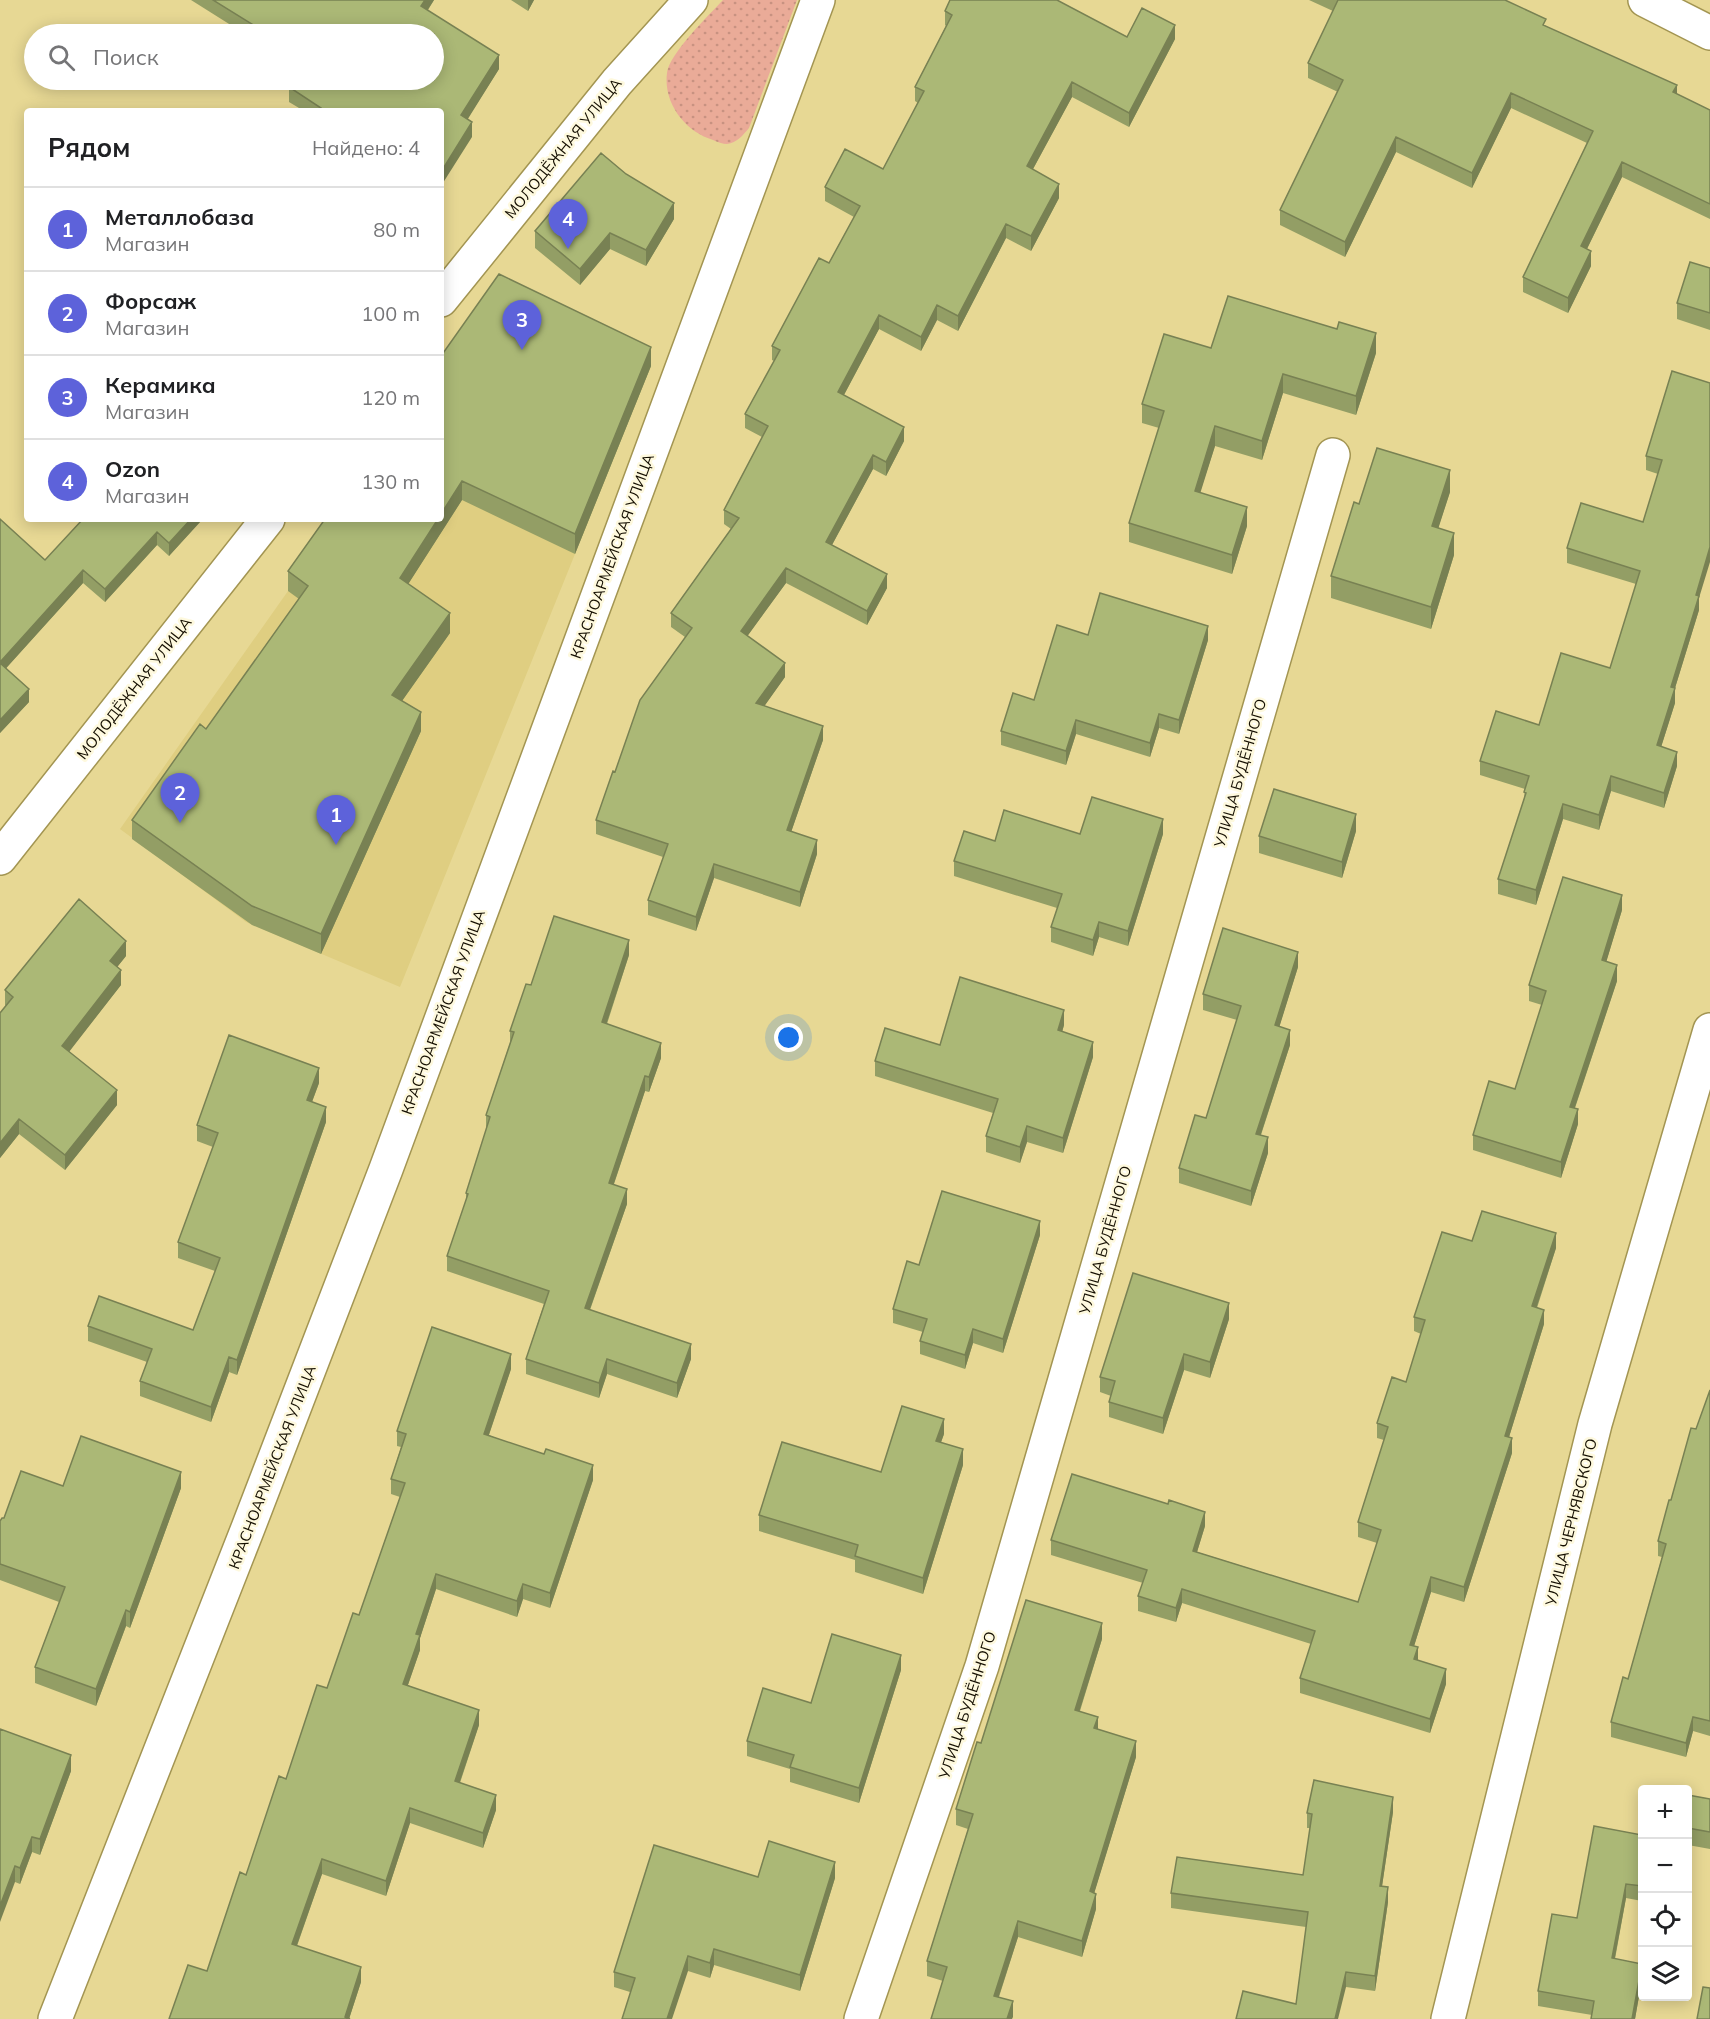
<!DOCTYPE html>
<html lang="ru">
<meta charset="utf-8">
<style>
body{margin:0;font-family:Mulish,sans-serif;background:#f2f2f2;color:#202124}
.controls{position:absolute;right:18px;bottom:18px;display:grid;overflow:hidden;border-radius:6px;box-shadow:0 3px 15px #0003}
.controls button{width:54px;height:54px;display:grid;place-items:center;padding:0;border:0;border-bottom:2px solid #e0e0e0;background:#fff;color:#202124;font:30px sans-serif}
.you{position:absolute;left:789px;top:1038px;width:21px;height:21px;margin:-15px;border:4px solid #fff;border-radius:50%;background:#1a73e8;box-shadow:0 0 0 9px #1a73e833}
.badge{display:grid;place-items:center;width:39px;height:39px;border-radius:50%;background:#5d62da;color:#fff;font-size:20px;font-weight:700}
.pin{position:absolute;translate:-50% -50px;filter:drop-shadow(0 2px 3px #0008)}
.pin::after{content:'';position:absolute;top:32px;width:21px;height:18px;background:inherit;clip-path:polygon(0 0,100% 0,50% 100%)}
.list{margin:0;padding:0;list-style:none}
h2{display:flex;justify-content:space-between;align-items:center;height:78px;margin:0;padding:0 24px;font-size:26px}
h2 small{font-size:20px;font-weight:400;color:#757577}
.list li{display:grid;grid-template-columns:39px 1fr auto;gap:18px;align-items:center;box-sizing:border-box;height:84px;padding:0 24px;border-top:2px solid #e0e0e0}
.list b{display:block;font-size:22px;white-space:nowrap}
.list p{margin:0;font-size:20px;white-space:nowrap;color:#757577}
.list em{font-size:20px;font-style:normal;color:#757577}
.icon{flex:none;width:33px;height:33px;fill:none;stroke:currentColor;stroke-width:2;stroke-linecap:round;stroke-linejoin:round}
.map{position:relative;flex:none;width:1710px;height:2019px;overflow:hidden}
.search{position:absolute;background:#fff;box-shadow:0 3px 15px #0003;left:24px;top:24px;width:420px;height:66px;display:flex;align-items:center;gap:15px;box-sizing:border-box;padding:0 21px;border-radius:33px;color:#757577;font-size:22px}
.panel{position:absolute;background:#fff;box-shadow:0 3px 15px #0003;left:24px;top:108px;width:420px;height:414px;border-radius:6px}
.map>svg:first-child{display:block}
.built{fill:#dfce81}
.grass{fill:url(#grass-dots)}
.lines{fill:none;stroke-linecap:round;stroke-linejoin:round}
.minor-casing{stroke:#a39552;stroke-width:36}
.minor{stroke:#fff;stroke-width:33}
.wall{fill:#939e65}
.shaded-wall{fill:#788153}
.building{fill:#abb876;stroke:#788153;stroke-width:1.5}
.labels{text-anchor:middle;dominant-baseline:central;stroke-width:5;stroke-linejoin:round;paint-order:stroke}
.street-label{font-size:15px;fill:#140e00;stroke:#fef9de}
</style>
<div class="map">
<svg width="1710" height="2019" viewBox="0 0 1710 2019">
<defs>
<pattern id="grass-dots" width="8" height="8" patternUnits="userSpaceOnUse" patternTransform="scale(1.5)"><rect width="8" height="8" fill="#eaab98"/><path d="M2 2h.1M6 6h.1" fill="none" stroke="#c89281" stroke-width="1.8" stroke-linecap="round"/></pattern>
</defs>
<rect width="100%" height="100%" fill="#e7d894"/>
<path class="built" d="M651,366L400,987L246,922L120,829L288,591L441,519V375Z"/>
<path class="grass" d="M723,0H797L749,128C743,135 737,143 727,144C723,144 717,142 713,140C686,132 663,104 667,73C669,54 709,15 723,0Z"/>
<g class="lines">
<g class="minor-casing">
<path id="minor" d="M1645,0L1710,33
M441,300L617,82L691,0
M0,858L268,519
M55,2019L248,1528L386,1169L818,0
M861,2019L982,1666L1333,455
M1448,2019L1595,1424L1710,1030"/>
</g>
<use href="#minor" class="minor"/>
</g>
<path class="wall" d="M191,0H434L428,10L499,69L467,119L472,137L441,111H304L289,102V87L434,34H245Z
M511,0H534L528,11Z
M1309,0H1505L1546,26L1677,94L1710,110V219L1622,177L1587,249L1591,266L1568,313L1523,292V277L1587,143L1511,108L1472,188L1396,152L1345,257L1280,225V210L1338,92L1308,78V63L1333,11Z
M945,11L1127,37L1175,39L1129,127L1072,97L1033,169L1059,198L1031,251L1006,238L958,331L937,320L921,351L879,329L844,395L904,441L886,476L873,469L832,545L887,588L867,625L786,583L747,636L785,677L764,706L823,740L791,832L817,854L800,907L714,878L696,931L648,915V900L663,857L596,834V820L615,772L685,637L671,627V613L731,529L724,524V510L762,437L745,428V414L774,361L772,360V346L829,263L854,217L825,201V187L883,169L918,103L915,101V87L946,26L945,25Z
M674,219L646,266L610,249L580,285L535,248V231Z
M1710,268V330L1677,319V303Z
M1211,348L1376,353L1356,415L1283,393L1262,460L1215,446L1200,492L1247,526L1232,574L1129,542V523L1159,428L1142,423V404Z
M441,356L651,366L575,554L462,500L408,584L450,633L402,701L421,731L321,954L252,925L132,839V820L206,729L299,599L288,591V571Z
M1672,371L1699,598V610L1675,688V703L1661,747L1677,766L1664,808L1611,791L1599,830L1563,819L1536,905L1498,894V879L1524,799L1525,789L1480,775V761L1539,725L1610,668L1636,584L1567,563V548L1643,522L1658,474L1646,470V456Z
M1450,492L1438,528L1454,555L1431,629L1331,598V576L1359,504Z
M0,519L45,560L202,519L169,556L157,545L105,602L83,583L6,668L29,702L0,733Z
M1088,635L1208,640L1179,734L1159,728L1150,757L1076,734L1066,765L1001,745V731L1034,700Z
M1356,831L1342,878L1259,853V836Z
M1080,834H1163L1128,946L1099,937L1093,956L1051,942V927L1057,908L954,876V861L995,841Z
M1622,910L1606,962L1617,981L1575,1108L1578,1124L1561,1178L1473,1150V1135L1515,1089L1542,1005L1529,1001V985Z
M629,955L607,1024L661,1058L649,1092L645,1091L614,1184L627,1204L590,1310L691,1359L677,1398L607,1374L599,1398L526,1374V1359L544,1304L447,1271V1256L466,1201V1193L486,1130V1115L510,1043V1031L531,985Z
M126,956L117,967L121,985L69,1051L117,1105L65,1170L19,1134L0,1158V1013L6,1006L5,1005V990Z
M1298,967L1279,1027L1290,1045L1261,1135L1268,1153L1251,1206L1179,1183V1168L1206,1118L1237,1020L1203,1010V994Z
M1064,1025L1062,1032L1093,1057L1063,1153L1027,1142L1020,1163L986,1152V1136L993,1113L875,1076V1061L940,1045Z
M319,1083L312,1102L326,1122L237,1375L229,1372L211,1422L140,1396V1381L147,1362L88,1341V1326L193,1330L215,1271L178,1258V1242L213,1147L197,1141V1125Z
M1040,1235L1003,1353L973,1343L965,1369L920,1354V1341L923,1332L893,1323V1309L919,1265Z
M1472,1241L1556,1248L1537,1308L1544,1324L1509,1437L1512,1453L1464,1602L1431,1592L1414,1646L1418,1661L1446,1684L1430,1733L1300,1693V1678L1311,1644L1182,1603L1176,1622L1138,1611V1596L1143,1583L1051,1555V1540L1205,1526L1197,1552L1358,1602L1377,1543L1358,1537V1522L1384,1440L1377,1438V1423L1406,1382L1421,1334L1414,1331V1317Z
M1229,1319L1210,1378L1184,1370L1163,1434L1109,1417V1402L1111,1396L1100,1392V1377Z
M511,1369L489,1435L593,1480L550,1608L523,1599L517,1617L436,1589L420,1638V1650L408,1685L479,1725L460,1783L496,1810L483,1848L410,1823L386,1896L322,1874L297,1946L361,1982L349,2019L207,1971L286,1779L327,1688L359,1615L400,1497L391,1494V1479L401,1447L397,1446V1431Z
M1710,1390V1736L1693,1731L1686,1757L1611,1737V1722L1628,1679L1662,1557L1658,1556V1541L1671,1500Z
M944,1434L941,1442L963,1465L923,1594L855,1572V1560L759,1531V1515L881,1472Z
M63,1486L181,1488L130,1628L126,1626L96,1706L35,1683V1667L59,1602L0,1580V1521Z
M1102,1639L1080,1711L1098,1729L1136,1757L1094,1893L1096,1909L1082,1957L1018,1937L999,1997L1013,2017L943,1981L927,1976V1961L968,1829L956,1825V1809L981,1743Z
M901,1670L859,1803L790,1782V1769L747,1756V1741Z
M0,1729L71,1771L40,1855L32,1852L20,1884L15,1882Z
M1688,1795L1710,1799V1849L1688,1845Z
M1393,1812L1382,1886L1388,1902L1375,1991L1346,1987L1296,2004L1306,1927L1171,1908V1893L1303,1875L1310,1828H1307V1813Z
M1642,1835V1901L1626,1898L1615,1959L1642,1979L1635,2019H1591L1592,2015L1538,2006V1991L1577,1918Z
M758,1877L835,1878L800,1991L714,1965L710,1978L688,1971L630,1992L614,1987V1972Z"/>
<path class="shaded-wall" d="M425,0H434L421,20V6Z
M528,0H534L528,11Z
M1175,25V39L1129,127V113Z
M499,55V69L461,130V115Z
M1072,82V97L1027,180V166Z
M1677,85V99L1673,92Z
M1511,93V108L1472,188V173Z
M472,122V137L441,186V172Z
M1396,137V152L1345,257V242Z
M1622,162V177L1581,261V246Z
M1059,184V198L1031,251V236Z
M674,203V219L646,266V250Z
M1006,224V238L958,331V316Z
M610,233V249L580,285V269Z
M1591,251V266L1568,313V298Z
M937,305V320L921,351V337Z
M879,315V329L838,406V392Z
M1376,333V353L1356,415V396Z
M651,347V366L575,554V534Z
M1283,374V393L1262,460V441Z
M1215,426V446L1195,510V491Z
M904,427V441L886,476V462Z
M873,455V469L826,556V542Z
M1450,470V492L1432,548V526Z
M462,481V500L400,597V578L438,519H441V514Z
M1247,507V526L1232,574V555Z
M191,519H202V520L169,556V543Z
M157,532V545L105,602V589Z
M1454,533V555L1431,629V607Z
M1710,547V562L1699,598V610L1675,688V703L1657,760V745L1671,687L1696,595Z
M786,568V583L741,645V631Z
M83,570V583L0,675V662Z
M887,574V588L867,625V611Z
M450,613V633L392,715V695Z
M1208,626V640L1179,734V720Z
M785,663V677L756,718V703Z
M29,689V702L0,733V720Z
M421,712V731L321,954V934Z
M1159,714V728L1150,757V743Z
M1076,720V734L1066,765V751Z
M823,726V740L787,844V830Z
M1677,752V766L1664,808V793Z
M1611,776V791L1599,830V815Z
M1563,804V819L1536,905V890Z
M1356,814V831L1342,878V862Z
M1163,819V834L1128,946V931Z
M817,840V854L800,907V892Z
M714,864V878L696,931V917Z
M1622,895V910L1602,976V960Z
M1099,922V937L1093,956V940Z
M629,940V955L602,1037V1022Z
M126,941V956L110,976V961Z
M1298,952V967L1275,1041V1025Z
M1617,965V981L1570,1122V1107Z
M121,970V985L62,1061V1046Z
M1064,1010V1025L1058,1046V1030Z
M1290,1030V1045L1256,1149V1134Z
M1093,1042V1057L1063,1153V1138Z
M661,1043V1058L649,1092V1077Z
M319,1068V1083L307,1115V1100Z
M645,1076V1091L609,1198V1183Z
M117,1090V1105L65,1170V1155Z
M326,1107V1122L237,1375V1360Z
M1578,1109V1124L1561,1178V1162Z
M19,1119V1134L0,1158V1143Z
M1027,1126V1142L1020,1163V1147Z
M1268,1137V1153L1251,1206V1191Z
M627,1189V1204L585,1323V1308Z
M1040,1221V1235L1003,1353V1339Z
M1556,1233V1248L1532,1321V1306Z
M1229,1303V1319L1210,1378V1362Z
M1544,1310V1324L1505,1450V1436Z
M973,1329V1343L965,1369V1355Z
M691,1344V1359L677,1398V1383Z
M511,1354V1369L484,1449V1434Z
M1184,1354V1370L1163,1434V1418Z
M229,1357V1372L211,1422V1407Z
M607,1359V1374L599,1398V1383Z
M944,1419V1434L936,1456V1441Z
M1512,1438V1453L1464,1602V1587Z
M963,1449V1465L923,1594V1578Z
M593,1465V1480L550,1608V1593Z
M181,1472V1488L130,1628V1612Z
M1205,1512V1526L1193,1565V1551Z
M436,1574V1589L420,1638V1650L403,1699V1684L416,1634Z
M1431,1577V1592L1410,1659V1645Z
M523,1584V1599L517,1617V1601Z
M1182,1589V1603L1176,1622V1608Z
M126,1610V1626L96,1706V1689Z
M1102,1623V1639L1075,1725V1710Z
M1418,1647V1661L1414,1659Z
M901,1655V1670L859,1803V1788Z
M1446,1669V1684L1430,1733V1719Z
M479,1710V1725L455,1796V1781Z
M1098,1717V1733L1094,1728Z
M1693,1717V1731L1686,1757V1743Z
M1136,1741V1757L1090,1907V1891Z
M71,1755V1771L40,1855V1839Z
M496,1795V1810L483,1848V1833Z
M1393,1797V1812L1380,1900V1886Z
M410,1808V1823L386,1896V1881Z
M32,1837V1852L20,1884V1868Z
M322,1859V1874L292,1959V1944Z
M835,1862V1878L800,1991V1975Z
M15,1866V1882L0,1922V1906Z
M1626,1884V1898L1612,1973V1958Z
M1388,1887V1902L1375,1991V1976Z
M1096,1894V1909L1082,1957V1941Z
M1018,1921V1937L994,2011V1996Z
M714,1949V1965L710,1978V1963Z
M688,1956V1971L672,2019H667Z
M1642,1964V1979L1635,2019H1632Z
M361,1967V1982L349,2019L345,2017Z
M1346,1972V1987L1338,2019H1335Z
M1013,2001V2017L1012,2019H1007Z"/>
<path class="building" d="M213,0H425L421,6L499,55L461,115L472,122L441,172V111H319L321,108L289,87L293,80H434V34H268Z
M950,0H1057L1127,37L1142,8L1175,25L1129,113L1072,82L1027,166L1059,184L1031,236L1006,224L958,316L937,305L921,337L879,315L838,392L904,427L886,462L873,455L826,542L887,574L867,611L786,568L741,631L785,663L756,703L823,726L787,830L817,840L800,892L714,864L696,917L648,900L668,844L596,820L613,771L615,772L640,700L692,628L671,613L739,518L724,510L768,426L745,414L780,350L772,346L819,258L829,263L860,206L825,187L845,149L883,169L924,91L915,87L952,15L945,11Z
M1338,0H1505L1546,19L1543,25L1677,85L1673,92L1710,110V204L1622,162L1581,246L1591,251L1568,298L1523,277L1593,131L1511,93L1472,173L1396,137L1345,242L1280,210L1343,80L1308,63Z
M601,153L626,174L674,203L646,250L610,233L580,269L535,231Z
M1690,262L1710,268V313L1677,303Z
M499,274L651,347L575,534L462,481L441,514V356Z
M1228,296L1337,329L1339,322L1376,333L1356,396L1283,374L1262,441L1215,426L1195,491L1247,507L1232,555L1129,523L1164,411L1142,404L1164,334L1211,348Z
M1672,371L1710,383V547L1696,595L1699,596L1671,687L1675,688L1657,745L1677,752L1664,793L1611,776L1599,815L1563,804L1536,890L1498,879L1526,793L1524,792L1529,776L1480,761L1496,711L1539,725L1561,653L1610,668L1640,571L1567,548L1581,503L1643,522L1662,460L1646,456Z
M1377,448L1450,470L1432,526L1454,533L1431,607L1331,576L1354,502L1359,504Z
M0,519L45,560L83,519H191L169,543L157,532L105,589L83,570L0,662Z
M325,519H438L400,578L450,613L392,695L421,712L321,934L252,906L132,820L200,724L206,729L308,586L288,571Z
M1100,593L1208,626L1179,720L1159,714L1150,743L1076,720L1066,751L1001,731L1013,693L1034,700L1057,625L1088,635Z
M0,663L29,689L0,720Z
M1274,789L1356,814L1342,862L1259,836Z
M1092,797L1163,819L1128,931L1099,922L1093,940L1051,927L1062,894L954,861L964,831L995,841L1004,810L1080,834Z
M1563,877L1622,895L1602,960L1617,965L1570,1107L1578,1109L1561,1162L1473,1135L1489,1081L1515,1089L1546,991L1529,985Z
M79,899L126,941L110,961L121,970L62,1046L117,1090L65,1155L19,1119L0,1143V1013L13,997L5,990Z
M554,916L629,940L602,1022L661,1043L649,1077L645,1076L609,1183L627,1189L585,1308L691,1344L677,1383L607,1359L599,1383L526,1359L549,1291L447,1256L468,1194L466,1193L490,1117L486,1115L514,1032L510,1031L526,984L531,985Z
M1223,928L1298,952L1275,1025L1290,1030L1256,1134L1268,1137L1251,1191L1179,1168L1195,1115L1206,1118L1241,1006L1203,994Z
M960,977L1064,1010L1058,1030L1093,1042L1063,1138L1027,1126L1020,1147L986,1136L998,1099L875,1061L885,1028L940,1045Z
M229,1035L319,1068L307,1100L326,1107L237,1360L229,1357L211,1407L140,1381L152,1349L88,1326L99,1296L193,1330L220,1258L178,1242L218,1133L197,1125Z
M942,1191L1040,1221L1003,1339L973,1329L965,1355L920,1341L927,1319L893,1309L907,1261L919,1265Z
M1482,1211L1556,1233L1532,1306L1544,1310L1505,1436L1512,1438L1464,1587L1431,1577L1410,1645L1418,1647L1414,1659L1446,1669L1430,1719L1300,1678L1315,1631L1182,1589L1176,1608L1138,1596L1147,1570L1051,1540L1072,1474L1168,1504L1169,1500L1205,1512L1193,1551L1358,1602L1381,1530L1358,1522L1388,1427L1377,1423L1392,1377L1406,1382L1425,1320L1414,1317L1442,1232L1472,1241Z
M1133,1273L1229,1303L1210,1362L1184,1354L1163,1418L1109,1402L1115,1381L1100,1377Z
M432,1327L511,1354L484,1434L544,1454L546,1449L593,1465L550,1593L523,1584L517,1601L436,1574L416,1634L420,1635L403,1684L479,1710L455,1781L496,1795L483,1833L410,1808L386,1881L322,1859L292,1944L361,1967L345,2017L350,2019H169L188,1965L207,1971L240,1872L246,1875L279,1776L286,1779L317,1685L327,1688L353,1613L359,1615L405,1483L391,1479L406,1434L397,1431Z
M1710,1390V1721L1693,1717L1686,1743L1611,1722L1623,1677L1628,1679L1666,1544L1658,1541L1669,1500H1671L1691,1428L1696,1429Z
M902,1406L944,1419L936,1441L963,1449L923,1578L855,1556L858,1545L759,1515L782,1442L881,1472Z
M81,1436L181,1472L130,1612L126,1610L96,1689L35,1667L65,1587L0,1564V1521L2,1518H4L21,1471L63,1486Z
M1026,1600L1102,1623L1075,1710L1098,1717L1094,1728L1136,1741L1090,1891L1096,1894L1082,1941L1018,1921L994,1996L1013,2001L1007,2019H931L947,1967L927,1961L973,1814L956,1809L977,1742L981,1743Z
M832,1634L901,1655L859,1788L790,1767L794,1755L747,1741L763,1688L811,1703Z
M0,1729L71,1755L40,1839L32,1837L20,1868L15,1866L0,1906Z
M1314,1780L1393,1797L1380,1886L1388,1887L1375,1976L1346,1972L1335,2019H1236L1243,1991L1296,2004L1308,1912L1171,1893L1177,1857L1303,1875L1312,1814L1307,1813Z
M1688,1795L1710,1799V1832L1688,1828Z
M1594,1826L1642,1835V1886L1626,1884L1612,1958L1642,1964L1632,2019H1591L1594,2001L1538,1991L1552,1914L1577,1918Z
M769,1841L835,1862L800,1975L714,1949L710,1963L688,1956L667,2019H622L635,1978L614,1972L654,1845L758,1877Z
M1703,1987L1710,1988V2019H1697Z"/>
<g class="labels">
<g class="street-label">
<text transform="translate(563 148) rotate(-51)">МОЛОДЁЖНАЯ УЛИЦА</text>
<text transform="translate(612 556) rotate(-70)">КРАСНОАРМЕЙСКАЯ УЛИЦА</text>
<text transform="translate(134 688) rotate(-52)">МОЛОДЁЖНАЯ УЛИЦА</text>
<text transform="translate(1240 773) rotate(-74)">УЛИЦА БУДЁННОГО</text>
<text transform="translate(443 1012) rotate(-70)">КРАСНОАРМЕЙСКАЯ УЛИЦА</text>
<text transform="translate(1105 1240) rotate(-74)">УЛИЦА БУДЁННОГО</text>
<text transform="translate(272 1467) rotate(-69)">КРАСНОАРМЕЙСКАЯ УЛИЦА</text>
<text transform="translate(1571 1522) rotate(-76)">УЛИЦА ЧЕРНЯВСКОГО</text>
<text transform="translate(967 1705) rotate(-72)">УЛИЦА БУДЁННОГО</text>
</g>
</g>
</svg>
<div class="controls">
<button>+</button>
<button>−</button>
<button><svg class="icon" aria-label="locate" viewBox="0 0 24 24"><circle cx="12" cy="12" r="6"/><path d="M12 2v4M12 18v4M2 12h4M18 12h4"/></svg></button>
<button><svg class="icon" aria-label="layers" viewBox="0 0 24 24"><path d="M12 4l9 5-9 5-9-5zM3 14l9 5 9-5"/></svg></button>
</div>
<div class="you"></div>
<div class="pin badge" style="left:336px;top:845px">1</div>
<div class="pin badge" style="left:180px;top:823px">2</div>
<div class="pin badge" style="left:522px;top:350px">3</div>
<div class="pin badge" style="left:568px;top:249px">4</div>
<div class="search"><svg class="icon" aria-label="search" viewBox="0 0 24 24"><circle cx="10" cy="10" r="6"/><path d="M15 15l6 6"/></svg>Поиск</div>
<section class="panel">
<h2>Рядом<small>Найдено: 4</small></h2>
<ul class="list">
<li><span class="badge">1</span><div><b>Металлобаза</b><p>Магазин</p></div><em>80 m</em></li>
<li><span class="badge">2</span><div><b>Форсаж</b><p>Магазин</p></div><em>100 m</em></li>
<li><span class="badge">3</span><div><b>Керамика</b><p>Магазин</p></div><em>120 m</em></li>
<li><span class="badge">4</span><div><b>Ozon</b><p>Магазин</p></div><em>130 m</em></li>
</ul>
</section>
</div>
